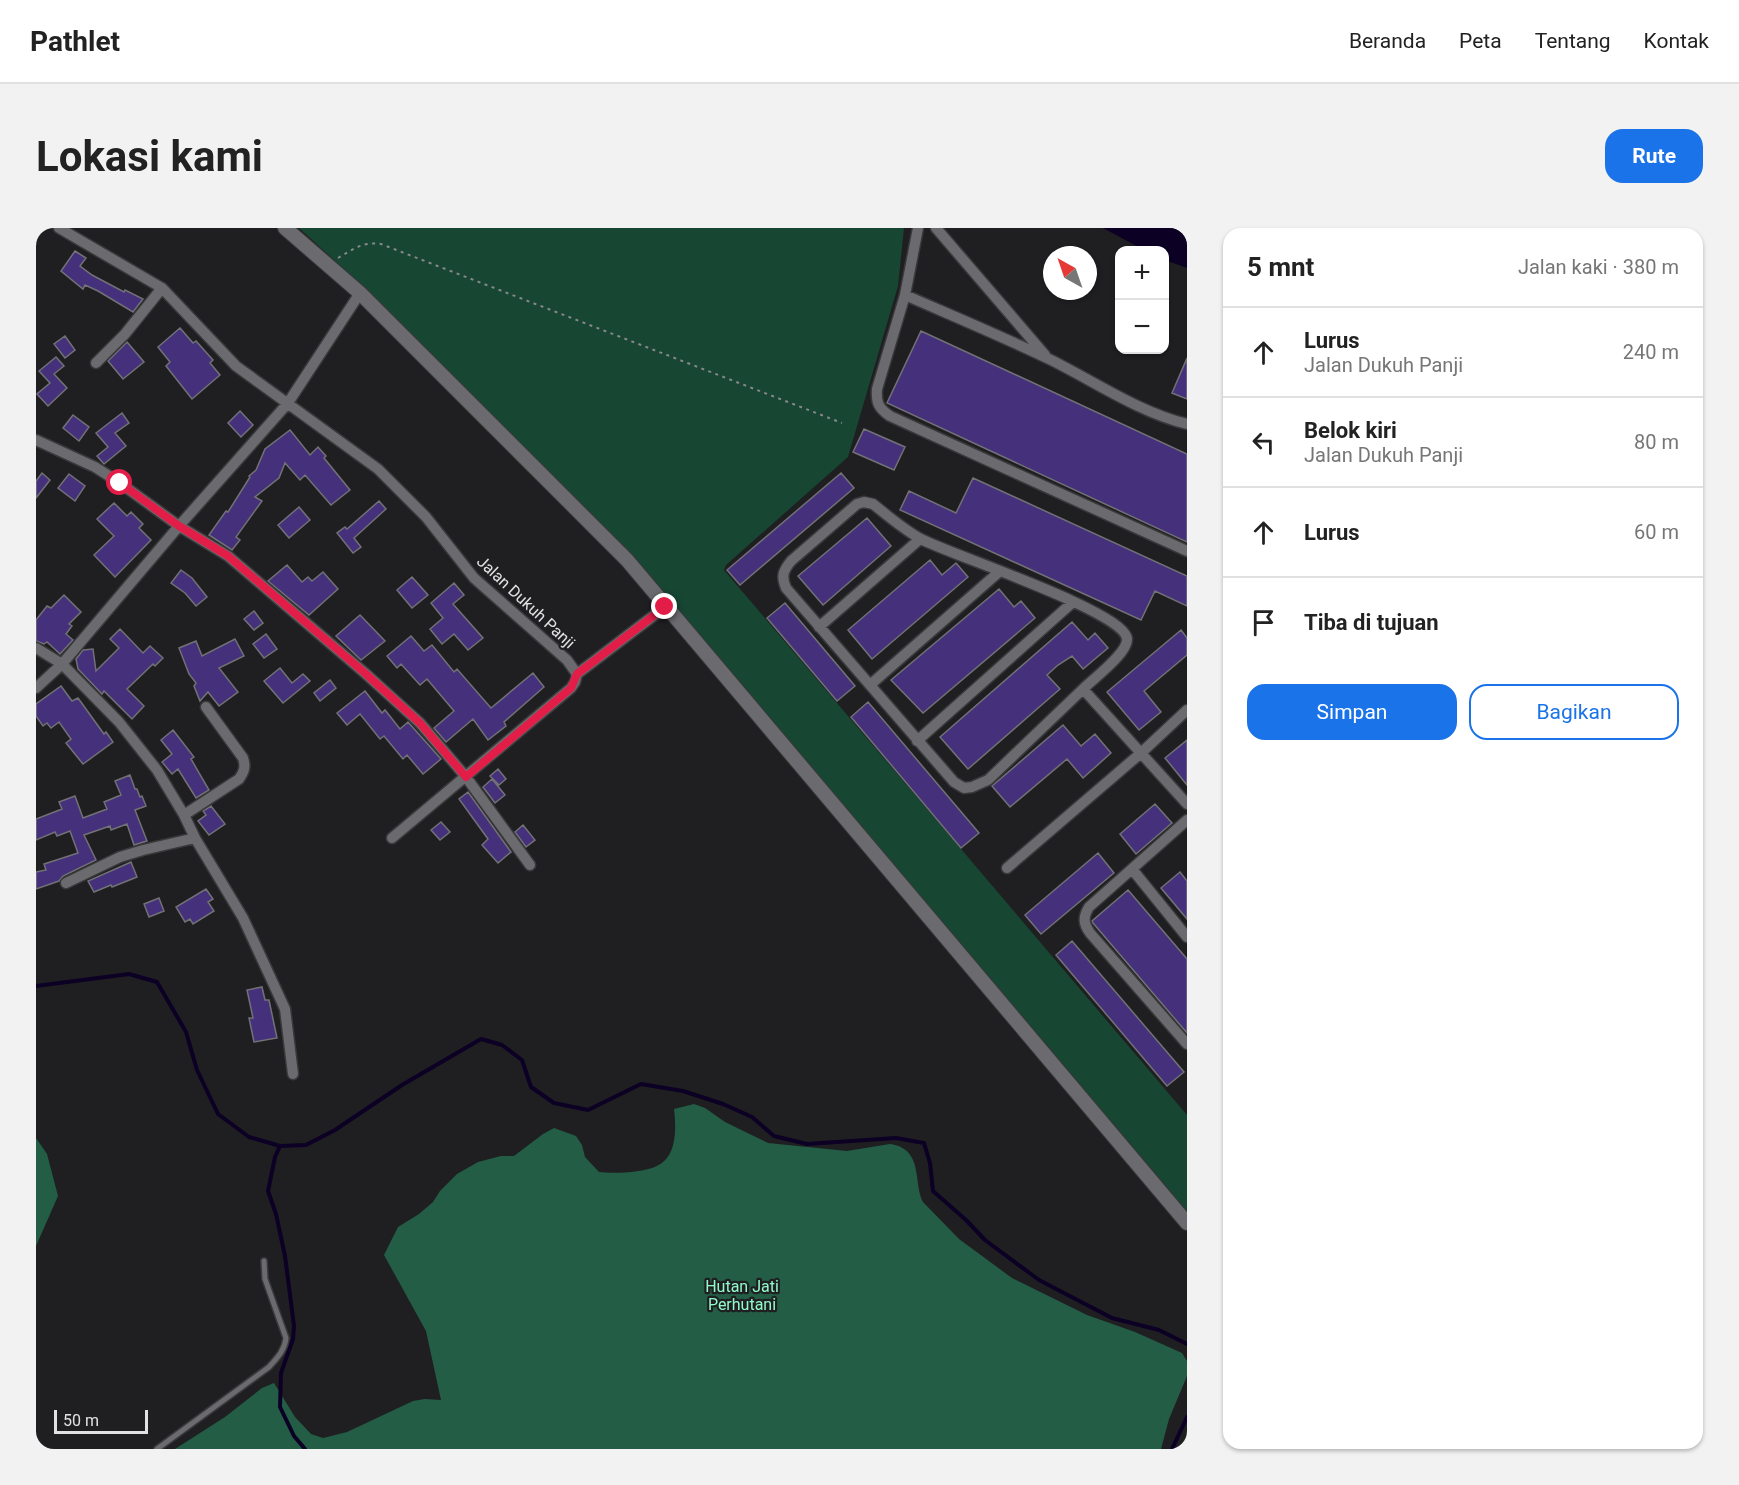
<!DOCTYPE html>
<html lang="id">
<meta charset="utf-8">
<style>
body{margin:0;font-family:Roboto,sans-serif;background:#f2f2f2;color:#222}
.controls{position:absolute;right:18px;top:18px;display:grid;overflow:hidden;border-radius:12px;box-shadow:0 2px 4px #0004}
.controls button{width:54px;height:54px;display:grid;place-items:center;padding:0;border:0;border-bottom:2px solid #e0e0e0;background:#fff;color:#222;font:30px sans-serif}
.compass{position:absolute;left:1007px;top:18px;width:54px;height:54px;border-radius:50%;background:#fff;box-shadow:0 2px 4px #0004;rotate:320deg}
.scale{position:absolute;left:18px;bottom:15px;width:94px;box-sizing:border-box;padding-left:6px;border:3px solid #e2e2e4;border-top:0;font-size:16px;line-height:21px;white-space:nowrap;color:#e2e2e4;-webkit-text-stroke:4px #1f1f22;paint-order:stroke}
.stop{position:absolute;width:18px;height:18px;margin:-14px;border:4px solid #e11d48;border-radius:50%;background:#fff}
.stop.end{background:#e11d48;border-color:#fff;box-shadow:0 2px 6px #0008}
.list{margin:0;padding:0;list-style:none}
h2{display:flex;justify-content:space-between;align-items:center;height:78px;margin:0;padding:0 24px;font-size:26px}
h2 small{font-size:20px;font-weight:400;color:#767676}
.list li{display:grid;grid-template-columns:39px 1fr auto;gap:18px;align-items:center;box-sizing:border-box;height:90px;padding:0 24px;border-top:2px solid #e0e0e0}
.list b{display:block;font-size:22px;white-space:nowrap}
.list p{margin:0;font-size:20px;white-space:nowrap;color:#767676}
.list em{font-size:20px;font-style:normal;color:#767676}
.actions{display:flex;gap:12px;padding:18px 24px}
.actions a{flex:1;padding:14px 0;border:2px solid #1a73e8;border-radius:18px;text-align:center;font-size:21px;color:#1a73e8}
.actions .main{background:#1a73e8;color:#fff}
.icon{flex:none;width:33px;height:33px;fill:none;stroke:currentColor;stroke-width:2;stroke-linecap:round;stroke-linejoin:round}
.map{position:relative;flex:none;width:1151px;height:1221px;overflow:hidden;border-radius:18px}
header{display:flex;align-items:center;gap:36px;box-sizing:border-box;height:84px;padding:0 30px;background:#fff;border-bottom:2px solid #e0e0e0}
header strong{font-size:28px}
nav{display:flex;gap:33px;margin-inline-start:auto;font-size:21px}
.intro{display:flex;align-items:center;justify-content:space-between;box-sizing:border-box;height:144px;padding:0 36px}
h1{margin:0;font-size:42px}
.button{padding:15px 27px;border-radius:18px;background:#1a73e8;color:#fff;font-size:21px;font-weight:700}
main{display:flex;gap:36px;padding:0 36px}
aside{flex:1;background:#fff;border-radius:18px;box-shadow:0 2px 4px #0004}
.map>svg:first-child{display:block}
.green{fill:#174633}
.forest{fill:#235d45}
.water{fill:#0c0124}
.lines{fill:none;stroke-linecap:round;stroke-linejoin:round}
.stream{stroke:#0c0124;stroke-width:4}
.building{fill:#45317b;stroke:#727175;stroke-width:1.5}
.service-casing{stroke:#39393b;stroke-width:8}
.minor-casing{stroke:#39393b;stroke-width:13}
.secondary-casing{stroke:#39393b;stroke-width:16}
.path{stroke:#88888a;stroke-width:2;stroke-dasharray:3 4.5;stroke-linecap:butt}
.service{stroke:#6b6a6e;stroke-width:5}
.minor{stroke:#6b6a6e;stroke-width:10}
.secondary{stroke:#6b6a6e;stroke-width:14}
.route{stroke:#e11d48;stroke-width:8}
.labels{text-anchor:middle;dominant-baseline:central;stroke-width:4.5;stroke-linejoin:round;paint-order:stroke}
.street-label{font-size:16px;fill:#e2e2e4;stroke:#1f1f22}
.park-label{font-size:16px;fill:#90faca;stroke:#1f1f22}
</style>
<header>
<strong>Pathlet</strong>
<nav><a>Beranda</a><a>Peta</a><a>Tentang</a><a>Kontak</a></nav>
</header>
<div class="intro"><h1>Lokasi kami</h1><a class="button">Rute</a></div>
<main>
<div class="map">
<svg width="1151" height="1221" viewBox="0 0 1151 1221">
<rect width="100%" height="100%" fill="#1f1f22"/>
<path class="green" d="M263,0H868L862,58L812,229L690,337L688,342L1151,887V983L596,327L329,60Z"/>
<path class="forest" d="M658,876L669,880L689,894L732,915L811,923L854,916C888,921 877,954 887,974L923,1011L976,1050L1051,1087L1099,1104L1146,1125L1151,1133V1148L1133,1191L1125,1221H139L189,1189L226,1160L238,1155L259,1189L275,1206L287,1210L311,1204L377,1173L389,1171L405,1172L390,1103L348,1027L362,999L383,986L397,974L404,963L421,946L442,934L465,928H478L507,906L518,900L540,908L546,917L549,929L563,944C579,946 615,945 627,934C641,923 640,897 638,881Z
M0,910L11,926L22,968L0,1018Z"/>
<path class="water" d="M1067,0H1151V40L1129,32L1128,22H1108Z"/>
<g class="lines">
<path class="stream" d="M0,758L93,746L121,754L150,804L161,842L182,886L213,909L244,918L270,917L299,902L366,857L445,811L466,817L486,832L495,859L518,875L552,882L605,856L647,863L687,876L716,889L738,908L771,916L860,910L888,915L894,935L897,963L930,992L949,1012L1003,1052L1076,1090L1123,1102L1151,1116
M244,918L239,929L232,963L240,986L249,1028L258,1098L257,1111L245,1145L244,1179L258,1208L269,1221
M1136,1221L1151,1189"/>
</g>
<path class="building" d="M39,23L50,30L44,38L56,47L88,64L89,62L107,71L97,84L62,63L49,57L47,61L25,43Z
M144,100L157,115L160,113L177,132L174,135L184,147L156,171L130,138L134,134L122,119Z
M885,103L1151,226V314L851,175Z
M29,108L39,122L29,130L18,116Z
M91,114L108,134L87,151L72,133Z
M20,129L28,138L18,146L31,160L12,178L1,166L14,155L3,143Z
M1151,130V171L1136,165Z
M204,183L217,197L205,209L192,195Z
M86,185L93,195L79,205L90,218L68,236L61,228L72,219L60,205Z
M37,187L53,199L43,213L27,200Z
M828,201L869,219L858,242L817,224Z
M254,202L274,227L282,219L290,228L288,230L314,262L295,277L269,247L264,252L249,235L243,250L219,269L226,273L200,309L204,312L196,322L173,307L190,283L192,284L214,249L213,248L220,242L229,221Z
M6,245L14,252L0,270V253Z
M805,245L818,260L704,357L691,342Z
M33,246L49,258L39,273L22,260Z
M937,250L1151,348V378L1119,363L1105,392L864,282L873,263L920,285Z
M343,273L350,281L318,310L325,319L317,325L301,305L309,299L311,301Z
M78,275L91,288L95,284L107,296L103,300L115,312L79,349L58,327L78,308L61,291Z
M263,279L274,292L253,310L242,297Z
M831,290L855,318L787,377L762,348Z
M894,332L906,347L920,335L932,349L836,431L812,402Z
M251,337L266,354L272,349L276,353L287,344L302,361L273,387L232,353Z
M145,342L156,350L171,369L160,378L149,365L135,355Z
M376,349L392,367L376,380L361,362Z
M418,355L428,367L417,376L447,410L432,422L418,406L406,416L394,401L407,390L395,375Z
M963,361L978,379L985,373L999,390L887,485L855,452Z
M28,367L45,384L33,396L36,398L30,406L37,412L24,426L11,414L8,416L0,413V392L11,378L15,380Z
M749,375L819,458L801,473L731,390Z
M218,383L227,395L218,402L208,391Z
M324,387L349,413L325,432L300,408Z
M1036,394L1052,412L1059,405L1072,420L1047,441L1036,428L1022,437L1011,447L1024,461L932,541L904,509Z
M84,401L107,425L114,418L127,430L119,438L117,436L91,461L108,478L96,491L68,463L66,466L42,441L40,431L47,422L57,421L60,443L83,420L74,411Z
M1145,402L1151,410V427L1108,463L1125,484L1103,502L1071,464Z
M230,406L241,421L228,430L217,416Z
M375,408L388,423L396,417L418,444L421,441L455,480L497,445L508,459L468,494L470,498L452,512L437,491L410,514L398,500L418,483L391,451L384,457L365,436L361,440L351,428Z
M199,411L208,428L183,440L202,464L183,478L172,464L164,473L158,458L160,455L153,446L143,420L160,413L166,428Z
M244,440L256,455L267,446L274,453L247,475L228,453Z
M294,452L300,460L284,473L278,465Z
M25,458L36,473L42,470L68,506L70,504L77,514L47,536L30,515L35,511L23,494L15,500L11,495L7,498L0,488V476Z
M329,463L346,485L349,482L364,501L372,494L405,531L387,546L371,527L367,531L348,508L344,511L324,486L311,497L301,485Z
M832,474L943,605L925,620L815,489Z
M1027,497L1045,518L1059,506L1075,525L1047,550L1031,531L974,579L956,558Z
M137,502L158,529L155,531L173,562L160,570L142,541L136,546L126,534L136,526L125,512Z
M1151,512V557L1129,530Z
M462,541L470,551L463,557L454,548Z
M94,547L99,561H101L104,569L106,568L110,578L99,582L111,613L98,617L91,596L75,602L74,598L48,607L60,632L27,648L23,653L0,661V644L10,642L8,636L42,625L34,603L21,608L19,604L0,612V591L26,581L23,574L39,568L47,590L71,581L68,574L85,567L79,553Z
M456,551L469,567L459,575L447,559Z
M432,564L475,624L462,635L446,617L452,611L423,571Z
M1119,576L1136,595L1100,626L1084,606Z
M175,578L189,596L173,607L162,593L170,587L167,583Z
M405,594L414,604L404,612L395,602Z
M487,597L499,612L490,619L479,604Z
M1062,625L1078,645L1005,706L989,687Z
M95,634L101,649L76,659L75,657L58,664L52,653Z
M1144,644L1151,653V691L1125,660Z
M170,661L177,671L172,674L178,683L157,696L154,691L149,694L140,679Z
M1092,662L1151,731V805L1057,695L1056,693Z
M123,670L128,683L113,689L108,676Z
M1036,713L1148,844L1131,858L1020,727Z
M226,759L229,772H233L241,810L218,814L213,790H217L211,762Z"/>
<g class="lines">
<g class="service-casing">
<path id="service" d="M121,1221L233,1139C241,1130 249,1122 250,1110L229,1051L228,1033"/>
</g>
<g class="minor-casing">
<path id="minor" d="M23,0L126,60L200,138L342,241L390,289L438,350L531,432L541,446L539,454L535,460L356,610
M882,0L869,67L841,161C840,174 842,180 854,188L1151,323
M900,0L1009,127
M869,67C917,88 965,108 1013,131C1058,153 1102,184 1151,196
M60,135L89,106L126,60
M0,212L59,239L84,255L143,298L192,328L330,446L384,495L430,549L494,637
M783,399L884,311
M0,420L26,436L83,494L121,542L148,587L159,610L207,690L249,781L257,846
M541,446L629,379
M834,457L964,343
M0,460L26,436L143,298L252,175L324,65
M1047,461C1057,451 1092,425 1091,411C1088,383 915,327 885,311C868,302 852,288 837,276L828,274L821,276L755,333C747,343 745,348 750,360L918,554L928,560L936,559L952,552L1047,461L1151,576
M881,513L1037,374
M148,587L203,551C208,544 210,539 207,530L170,479
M1151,592L1053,679C1047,689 1047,695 1054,705L1151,816
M971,640L1105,525L1151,482
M1096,641L1151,709
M30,655L84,629L107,622L159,610"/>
</g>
<g class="secondary-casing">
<path id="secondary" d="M249,0L324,65L591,332L1151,995"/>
</g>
<path class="path" d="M302,30C316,22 327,13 345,16L806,195"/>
<use href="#service" class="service"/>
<use href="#minor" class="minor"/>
<use href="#secondary" class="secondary"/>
</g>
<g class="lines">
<path class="route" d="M84,255L143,298L192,328L330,446L384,495L430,549L535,460L541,446L629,379"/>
</g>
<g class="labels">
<g class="street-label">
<text transform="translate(490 374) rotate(43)">Jalan Dukuh Panji</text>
</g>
<g class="park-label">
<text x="706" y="1058">Hutan Jati<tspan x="706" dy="18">Perhutani</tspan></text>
</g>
</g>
</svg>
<div class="controls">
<button>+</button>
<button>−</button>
</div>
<svg class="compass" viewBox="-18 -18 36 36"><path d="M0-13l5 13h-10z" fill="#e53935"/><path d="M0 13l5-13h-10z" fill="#767676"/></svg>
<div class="scale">50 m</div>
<div class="stop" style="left:84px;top:255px"></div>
<div class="stop end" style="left:629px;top:379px"></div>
</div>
<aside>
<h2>5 mnt<small>Jalan kaki · 380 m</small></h2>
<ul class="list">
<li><svg class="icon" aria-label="ahead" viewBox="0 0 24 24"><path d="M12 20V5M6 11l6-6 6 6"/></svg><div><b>Lurus</b><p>Jalan Dukuh Panji</p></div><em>240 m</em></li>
<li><svg class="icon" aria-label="left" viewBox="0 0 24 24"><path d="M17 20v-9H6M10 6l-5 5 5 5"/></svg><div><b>Belok kiri</b><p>Jalan Dukuh Panji</p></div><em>80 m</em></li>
<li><svg class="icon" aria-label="ahead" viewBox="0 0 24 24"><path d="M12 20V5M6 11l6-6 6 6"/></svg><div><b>Lurus</b></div><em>60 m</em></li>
<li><svg class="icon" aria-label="arrive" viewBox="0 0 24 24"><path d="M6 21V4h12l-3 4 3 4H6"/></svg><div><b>Tiba di tujuan</b></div></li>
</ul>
<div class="actions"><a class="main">Simpan</a><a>Bagikan</a></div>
</aside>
</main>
